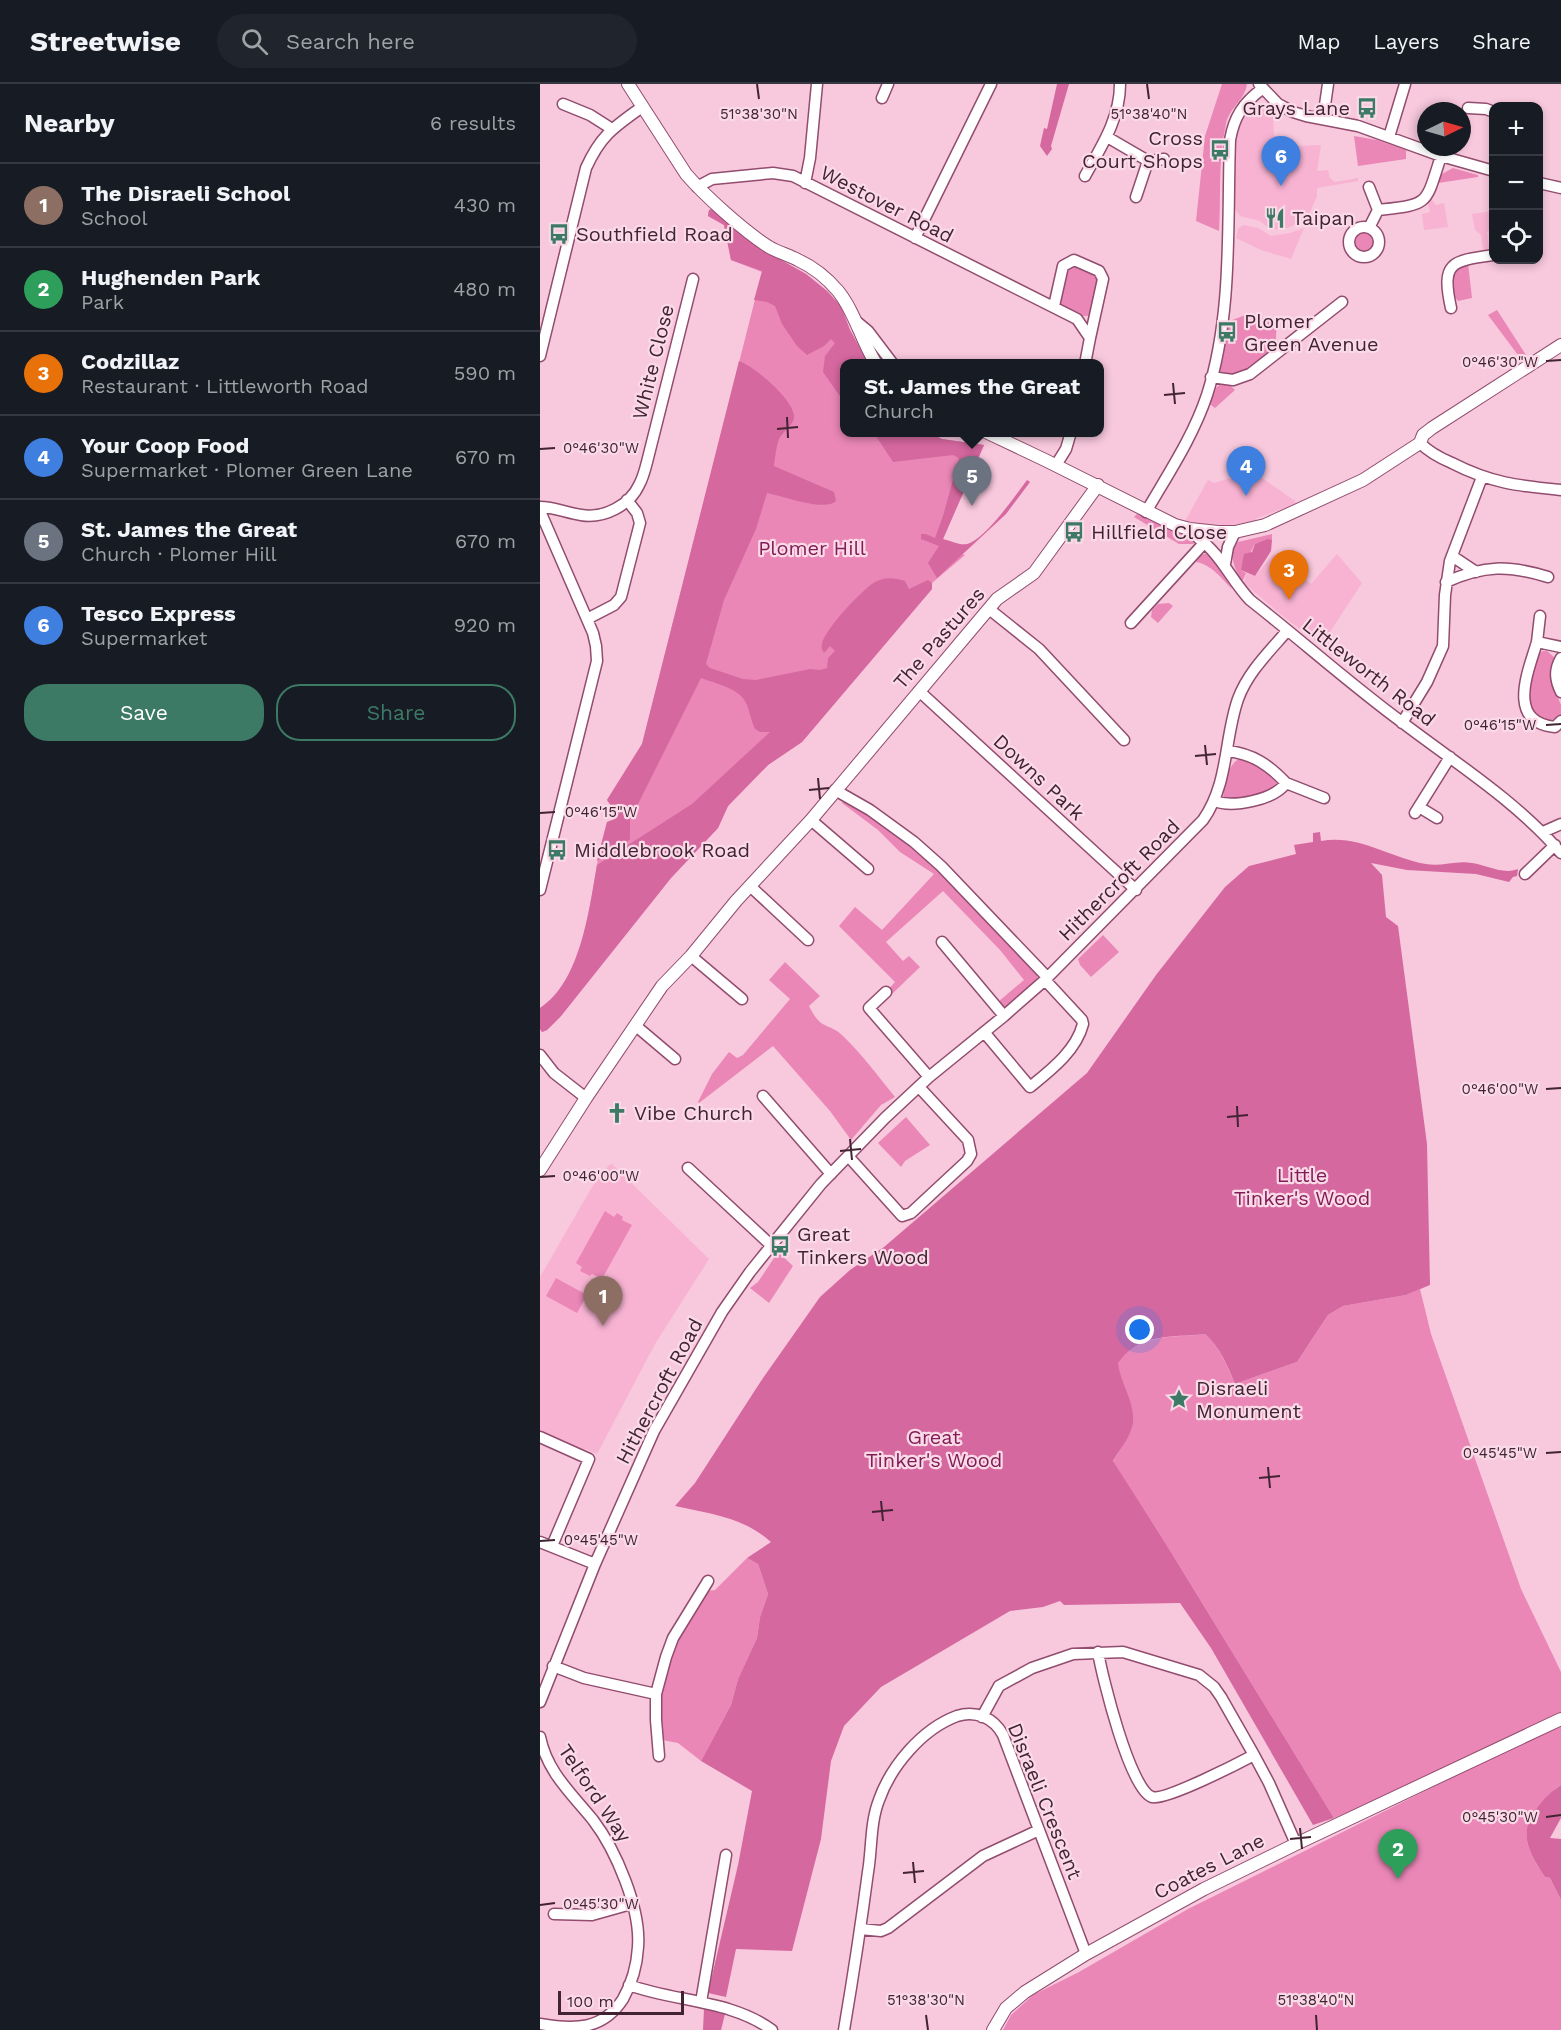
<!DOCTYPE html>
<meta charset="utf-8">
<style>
body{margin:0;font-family:"Work Sans",sans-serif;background:#20242c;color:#f1f3f6}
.controls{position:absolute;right:18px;top:18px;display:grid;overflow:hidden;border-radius:12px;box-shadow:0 3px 9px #0003}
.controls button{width:54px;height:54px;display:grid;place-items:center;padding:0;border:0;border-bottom:2px solid #363941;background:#171b24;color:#f1f3f6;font:30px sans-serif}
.compass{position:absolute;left:877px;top:18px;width:54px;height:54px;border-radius:50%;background:#171b24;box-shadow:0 3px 9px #0003;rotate:85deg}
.scale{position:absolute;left:18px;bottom:15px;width:126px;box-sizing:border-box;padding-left:6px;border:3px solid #412332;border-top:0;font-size:16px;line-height:21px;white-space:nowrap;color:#412332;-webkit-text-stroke:4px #fbdae8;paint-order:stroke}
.you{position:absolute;left:600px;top:1246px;width:21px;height:21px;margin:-15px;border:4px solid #fff;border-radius:50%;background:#1a73e8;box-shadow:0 0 0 9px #1a73e833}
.badge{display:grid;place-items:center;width:39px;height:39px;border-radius:50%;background:#3c7a66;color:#fff;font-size:20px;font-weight:700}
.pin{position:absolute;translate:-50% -50px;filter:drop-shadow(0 2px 3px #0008)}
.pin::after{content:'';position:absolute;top:32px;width:21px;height:18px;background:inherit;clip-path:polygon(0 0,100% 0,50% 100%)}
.popup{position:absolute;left:300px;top:275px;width:264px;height:78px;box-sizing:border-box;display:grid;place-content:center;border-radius:12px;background:#171b24;filter:drop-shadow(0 2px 4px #0005);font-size:20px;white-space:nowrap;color:#9ea1a6}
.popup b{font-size:22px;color:#f1f3f6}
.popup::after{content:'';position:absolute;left:50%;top:100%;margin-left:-12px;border:12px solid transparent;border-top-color:#171b24}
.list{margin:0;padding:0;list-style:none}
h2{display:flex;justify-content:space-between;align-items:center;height:78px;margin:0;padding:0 24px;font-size:26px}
h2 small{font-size:20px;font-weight:400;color:#9ea1a6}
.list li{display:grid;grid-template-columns:39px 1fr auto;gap:18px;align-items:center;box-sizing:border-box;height:84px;padding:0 24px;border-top:2px solid #363941}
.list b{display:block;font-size:22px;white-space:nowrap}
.list p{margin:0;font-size:20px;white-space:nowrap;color:#9ea1a6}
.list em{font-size:20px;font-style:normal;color:#9ea1a6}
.actions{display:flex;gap:12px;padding:18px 24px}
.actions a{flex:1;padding:14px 0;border:2px solid #3c7a66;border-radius:24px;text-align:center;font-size:21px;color:#3c7a66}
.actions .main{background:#3c7a66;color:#fff}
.icon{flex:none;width:33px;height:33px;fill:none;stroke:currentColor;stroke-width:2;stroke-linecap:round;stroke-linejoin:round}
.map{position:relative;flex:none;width:1021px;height:1946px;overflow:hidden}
header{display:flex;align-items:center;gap:36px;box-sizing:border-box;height:84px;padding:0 30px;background:#171b24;border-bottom:2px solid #363941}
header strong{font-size:28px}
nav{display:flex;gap:33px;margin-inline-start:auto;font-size:21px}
.search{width:420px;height:54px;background:#20242c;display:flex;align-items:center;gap:15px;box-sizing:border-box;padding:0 21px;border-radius:33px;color:#9ea1a6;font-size:22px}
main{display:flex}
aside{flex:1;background:#171b24}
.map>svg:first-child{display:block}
.built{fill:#f8b3d3}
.green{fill:#ea87b7}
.forest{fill:#d668a0}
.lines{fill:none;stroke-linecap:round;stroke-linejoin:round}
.minor-casing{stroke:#914c6e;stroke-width:13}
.tertiary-casing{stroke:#914c6e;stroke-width:14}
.minor{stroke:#fff;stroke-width:10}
.tertiary{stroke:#fff;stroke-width:12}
.ticks{fill:none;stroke:#412332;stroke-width:2}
.labels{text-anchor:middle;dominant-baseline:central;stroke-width:4.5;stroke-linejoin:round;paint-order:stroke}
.poi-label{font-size:20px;fill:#412332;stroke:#fbdae8;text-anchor:start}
.street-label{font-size:20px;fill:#412332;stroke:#fbdae8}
.park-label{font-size:20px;fill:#811d56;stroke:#fbdae8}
.ticks-label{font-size:15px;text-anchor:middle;fill:#412332;stroke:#fbdae8;stroke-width:4.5;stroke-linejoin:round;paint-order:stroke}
</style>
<header>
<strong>Streetwise</strong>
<div class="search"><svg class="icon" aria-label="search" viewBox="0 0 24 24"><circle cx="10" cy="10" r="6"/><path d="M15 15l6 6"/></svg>Search here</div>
<nav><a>Map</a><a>Layers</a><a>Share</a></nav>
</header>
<main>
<aside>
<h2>Nearby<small>6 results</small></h2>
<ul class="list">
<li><span class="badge" style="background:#8d6e63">1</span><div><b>The Disraeli School</b><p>School</p></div><em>430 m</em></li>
<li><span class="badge" style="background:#2e9e5b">2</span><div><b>Hughenden Park</b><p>Park</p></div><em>480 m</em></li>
<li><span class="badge" style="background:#e8710a">3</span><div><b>Codzillaz</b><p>Restaurant · Littleworth Road</p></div><em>590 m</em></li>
<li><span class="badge" style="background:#3f7fe0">4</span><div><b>Your Coop Food</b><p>Supermarket · Plomer Green Lane</p></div><em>670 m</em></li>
<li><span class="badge" style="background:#6b7280">5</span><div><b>St. James the Great</b><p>Church · Plomer Hill</p></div><em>670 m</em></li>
<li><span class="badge" style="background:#3f7fe0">6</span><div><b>Tesco Express</b><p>Supermarket</p></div><em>920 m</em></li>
</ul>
<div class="actions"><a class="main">Save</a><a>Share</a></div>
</aside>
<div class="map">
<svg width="1021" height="1946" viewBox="0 0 1021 1946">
<rect width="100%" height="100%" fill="#f8c8dd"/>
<path class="built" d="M713,21H728L733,28L734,52H736L737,63L781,61L777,87L788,86L790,94L795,98L818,94V97L777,104V112L768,133L748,144L731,146L720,137L700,132L694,124L695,53L700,40Z
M891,115L896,121L904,119L908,143L884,146L882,130L890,128L888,120Z
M952,127L953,144L947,148L949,165L943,166L941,151L935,146L932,130Z
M703,141L718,144L731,152L750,149L764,144L751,175L721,166L696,154L698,145Z
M710,388L715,389L755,417L756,420L717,434L714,437L692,441L657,440L645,437L668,396L674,399Z
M734,470L771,500L797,470L822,499L788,551L780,560L744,533L704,499L706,489L715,492Z
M72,1080L169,1175L115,1260L57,1370L46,1365L43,1370L0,1352V1193L52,1103L69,1081Z"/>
<path class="green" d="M682,0H707C705,16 689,24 686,40C678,74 681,112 679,147L656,137L665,52Z
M814,52L837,56L866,66V75L818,82Z
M913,84L938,91V93L898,99L900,91Z
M169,126L223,166L266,190L287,207L301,222L310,246L328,279L304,280V348L390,349L402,355L444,361L400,462L425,471L392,499V505L262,658L228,681L188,722L178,744L131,794L21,932L7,946L2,948L0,945V924C42,897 50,820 58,775C60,763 64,750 67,738L75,735L76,729L67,716L102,660L222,188L191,176L184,141L168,132Z
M815 157a11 11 0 1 1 22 0a11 11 0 1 1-22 0Z
M928,179L932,214L918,217C911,210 911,198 913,188Z
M531,181L542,183L558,193L553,230C542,236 528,228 520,219L524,188Z
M957,226L988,274L981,275L948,231Z
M711,229L737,240L735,264C726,271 680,313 679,280C679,267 684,251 687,238Z
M681,300H689L695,306L675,324L668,319L673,306Z
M599,428L646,451L651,454L654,460H639L594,433Z
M732,450V456L715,460L701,486L706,489L703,496H701C694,484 688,470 698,458Z
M667,469L683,489L692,505C682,495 671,480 656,478L661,471Z
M629,519L633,522L618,539L611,533L612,526L618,520Z
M1003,567H1007L1014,573L1011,597L1021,621V634L1005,641L985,620L998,569Z
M702,674L717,679L738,698V702L712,714L684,715C681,704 689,676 702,674Z
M304,716L339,736L386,772L498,890L496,899L469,923L463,922L458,918L484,896L460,866L403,807L346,858L363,877L369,872L380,883L352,910L348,906L355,898L299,842L315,823L342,846L394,790L360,768L338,746L302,719Z
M563,851L579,868L551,893L540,881L538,875Z
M245,878L280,912L269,922C282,948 287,937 303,952C322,970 338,992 355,1013L341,1021L311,1056L290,1027L233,962L159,1019L158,1018L172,990L189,968L197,974L203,971L250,915L229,896Z
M366,1033L390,1061L365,1077L361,1083L338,1059Z
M65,1127L74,1133L77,1129L83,1133L82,1136L92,1141L62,1195L52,1190L50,1192L40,1187L42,1183L36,1179Z
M238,1168L253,1182L229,1219L210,1204L218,1198Z
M16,1194L47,1211L37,1229L6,1212Z
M880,1205L891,1250L981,1505L1021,1588V1628L841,1714L794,1734L626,1460L573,1378C577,1369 590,1353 592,1344C595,1329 580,1296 577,1279C600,1249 631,1254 665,1250C680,1263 688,1284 695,1300L757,1278L788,1231L803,1222L866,1211Z
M207,1474L218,1480L228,1510L220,1533L217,1554L198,1595L191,1621L161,1677L138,1659L122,1656C117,1630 122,1584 134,1559C143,1541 155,1524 166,1507L175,1506Z
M1021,1642V1701C1012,1706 1007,1713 1000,1721C977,1747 987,1767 1005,1793L1010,1794L1021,1816V1946H463L471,1931L493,1911L539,1888L648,1825L935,1682Z"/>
<path class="forest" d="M517,0H529L511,62L512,65L507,72L500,62L504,44L507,45Z
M174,124L223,166L266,190L287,207L301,222L310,246L328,279L304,280V318L283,288L285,272L295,259L291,255L284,262L267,271L257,262L242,240L235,222L227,218L214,216L222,187L191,176L184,141L168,132L169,126Z
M199,277C214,282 253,315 254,332C255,340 243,347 239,355C236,363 235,373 234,382L294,408L296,417C285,428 243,412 227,409L216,445L184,516L166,580L170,584L203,595L216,596L270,585L280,586L287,584L288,574L295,567L290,562L284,569C282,565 281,565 282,560C284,546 324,503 337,497C348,493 354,494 365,497L369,505L388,496L392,499V505L262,658L228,681L188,722L178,744L131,794L21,932L7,946L2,948L0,945V924C41,898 49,826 57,781L152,720L230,648H220L215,645C211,637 210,629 207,621C201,604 176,600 161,594L90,736V755L82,762L73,764L57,777L67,738L75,735L76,729L67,716L102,660Z
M334,349H390L402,355L444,361L403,455C412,457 422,463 430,459C448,451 475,412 487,396L490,398L466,430L397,494L388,479L399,462L381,455V450H386L395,454L403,432L419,374L413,371L353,378Z
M728,455L732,456L731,467L715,492L701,486L704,470L712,468L715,460Z
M780,748L781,757C819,750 850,774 886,780C901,783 916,776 932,779C947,781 963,791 978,785L977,792L973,793L969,798L936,790L867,786L831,779L842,791L846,833L858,842L887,1060L890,1201L866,1211L803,1222L788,1231L757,1278L695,1300C688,1283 680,1263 665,1250C631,1254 600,1248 578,1279C580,1300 598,1322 592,1344C589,1355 578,1368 573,1377L626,1460L794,1734L773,1741L671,1564L640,1519L524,1521L520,1517L503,1523L470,1527L341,1603L304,1642L291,1677L281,1755L252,1867L196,1865L186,1913L168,1909L198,1781L212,1707L161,1677L191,1621L198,1595L217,1554L220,1533L228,1510L218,1480L207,1474L231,1458C203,1433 171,1430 135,1422L155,1399L221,1297L280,1213L310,1186L344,1163L547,989L616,891L685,803L709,782L756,770L754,761L773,758V749Z
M1021,1701V1734L1010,1754L1021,1755V1816L1010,1794L1005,1793C989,1769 977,1749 997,1724C1004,1715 1010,1708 1021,1701Z
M164,1925L185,1930L181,1946H163Z"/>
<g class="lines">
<g class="minor-casing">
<path id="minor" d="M719,0L738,20L753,28L766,32L818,42L901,72L954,87
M342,14L348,0
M23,20L50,31L72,45
M928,24L946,25L954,28
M783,35L788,0
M567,53L610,78
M849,53L865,0
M545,92C561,63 580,35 580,0
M265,99L270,74L277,0
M999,99L1021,104
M157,103L172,95L233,89L253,92L537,235L550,254L545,280
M829,103L838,126
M596,113L607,80L610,77L624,75
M809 158a15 15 0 1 1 30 0a15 15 0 1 1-30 0Z
M829,144L838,126C890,120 885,122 901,72
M375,154L451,0
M514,222L523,182L534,176L559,187L563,195L550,254
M911,224C901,178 911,177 954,171
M316,237L328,247L353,280
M0,272L46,84C61,51 74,43 102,23
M671,293L693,296L710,290L802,218
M880,359C889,368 900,374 912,379C951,399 978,402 1021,406
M516,381L526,365L531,348
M0,423C14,423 27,429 41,431C64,435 90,421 99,401C103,394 105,386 107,378L153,195
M0,427L53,549L56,562L57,577L0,806
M606,428C628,390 653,353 667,311C693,230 687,140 690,56C694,33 703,19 722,5
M658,446V454C681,470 691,496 710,516C761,556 810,600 863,639C917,680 976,717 1021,769
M912,472L936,488
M685,480L688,463L695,448
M906,498C944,481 969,481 1008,493
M449,525L499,565L584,656
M47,535L74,521L81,513L100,439L97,429L87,416
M591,539L665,458
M997,558L1000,532
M1021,563L997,558C988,588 966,638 1015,643L1021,637
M1021,574C1014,586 1015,596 1021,608
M379,607L596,806
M862,639L887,598L903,562L905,511L910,477L942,393
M746,699L784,714
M295,706L330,726L374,758L401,782L507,893
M674,717C693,724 734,716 746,699C729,681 713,670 688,667
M879,723L897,734
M875,729L910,673
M271,736L328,785
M1003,748L1021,740
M985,790L1015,761
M210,802L268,856
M402,858L464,932
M151,872L202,915
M346,908L329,924L389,993
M96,942L135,975
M444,948L490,1003C511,986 536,967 543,940L542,936L505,896
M0,971L14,989L46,1014
M223,1012L291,1090
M308,1072L362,1132L371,1129L427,1077L431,1070L428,1056L379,1003
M148,1084L232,1162
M0,1353L49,1375L12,1462
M0,1458L55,1480
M558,1568C562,1592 590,1706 612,1713C625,1717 699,1679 714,1671
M13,1582L44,1594L116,1610V1636L119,1672
M116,1610L126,1573L133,1554L168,1497
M0,1618L55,1480L114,1347L182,1228L210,1188L281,1100L345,1034L389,993L464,932L505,896L663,736C689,699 684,655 698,615C708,588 729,568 747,547
M442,1633L459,1602L492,1584L533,1570L583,1568L659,1591L674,1603L681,1613L714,1671L729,1699L756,1760
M0,1653C7,1688 32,1710 53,1736C76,1766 101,1825 98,1863C97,1881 92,1899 83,1915C63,1946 35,1946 0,1940
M14,1830L52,1831L91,1820
M320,1845L341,1847L348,1844L443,1772L499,1746
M89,1901C136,1918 191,1916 232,1946
M161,1918L186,1771
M304,1946C313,1893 321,1841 328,1788C332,1765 330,1739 339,1716C351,1682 382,1645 417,1632C436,1626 454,1634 463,1651L546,1870"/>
</g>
<g class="tertiary-casing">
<path id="tertiary" d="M88,0L146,90C165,112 204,147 229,163C238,168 248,171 258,176C273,183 287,194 298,207C315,228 321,256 336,280
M446,348L505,376L635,441L650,445L678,448H695L725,441L823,396L880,359L883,351L892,344L1021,261
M0,1086L46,1014L122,902L151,872L196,817L271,736L457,515L494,489L558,401
M453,1946L466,1924L485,1908L546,1870L664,1805L756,1760L1021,1635"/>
</g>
<use href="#minor" class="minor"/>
<use href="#tertiary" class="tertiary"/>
</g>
<path class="ticks" d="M217,0L219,15M607,0L609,15M1006,277L1021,276M633,299L635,320M624,311L645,309M247,333L248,354M237,345L258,343M0,365L15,364M1006,641L1021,640M665,661L667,681M655,672L676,670M278,694L280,715M269,706L289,704M0,729L15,728M1006,1005L1021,1004M697,1022L698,1043M687,1033L708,1031M310,1055L312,1076M300,1067L321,1065M0,1093L15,1092M1006,1369L1021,1368M728,1383L730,1404M719,1394L740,1392M341,1417L343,1437M332,1428L353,1426M0,1457L15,1456M1006,1733L1021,1731M760,1744L762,1765M750,1755L771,1753M373,1778L375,1799M363,1789L384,1787M0,1821L15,1819M386,1931L388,1946M776,1931L777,1946"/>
<defs>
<g id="bus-bare" transform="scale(1.62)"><path d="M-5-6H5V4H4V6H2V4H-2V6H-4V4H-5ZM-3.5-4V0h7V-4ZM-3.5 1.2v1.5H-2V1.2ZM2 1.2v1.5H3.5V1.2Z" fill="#3c7a66" stroke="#fbdae8" stroke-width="2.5" paint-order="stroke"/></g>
<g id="restaurant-bare" transform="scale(1.62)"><path d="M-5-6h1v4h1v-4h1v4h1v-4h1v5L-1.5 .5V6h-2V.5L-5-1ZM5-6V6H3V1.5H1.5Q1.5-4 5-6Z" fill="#3c7a66" stroke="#fbdae8" stroke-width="2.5" paint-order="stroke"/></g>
<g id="church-bare" transform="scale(1.62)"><path d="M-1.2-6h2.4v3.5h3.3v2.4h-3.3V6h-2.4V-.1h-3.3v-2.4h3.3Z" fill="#3c7a66" stroke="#fbdae8" stroke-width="2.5" paint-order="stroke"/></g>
<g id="sight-bare" transform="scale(1.62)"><path d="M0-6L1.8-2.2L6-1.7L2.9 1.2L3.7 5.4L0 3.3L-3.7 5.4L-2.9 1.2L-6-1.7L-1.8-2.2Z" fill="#3c7a66" stroke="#fbdae8" stroke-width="2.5" paint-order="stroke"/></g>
</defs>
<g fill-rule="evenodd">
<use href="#bus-bare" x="827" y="24"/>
<use href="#bus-bare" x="680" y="66"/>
<use href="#restaurant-bare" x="735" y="134"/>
<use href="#bus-bare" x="19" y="150"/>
<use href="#bus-bare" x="687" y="248"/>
<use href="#bus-bare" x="534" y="448"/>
<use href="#bus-bare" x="17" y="766"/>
<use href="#church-bare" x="77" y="1029"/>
<use href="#bus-bare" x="240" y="1162"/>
<use href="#sight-bare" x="639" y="1315"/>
</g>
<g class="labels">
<g class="poi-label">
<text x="810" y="24" text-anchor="end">Grays Lane</text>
<text x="663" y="54" text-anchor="end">Cross<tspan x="663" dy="23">Court Shops</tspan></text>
<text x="752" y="134">Taipan</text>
<text x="36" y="150">Southfield Road</text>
<text x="704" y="237">Plomer<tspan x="704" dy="23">Green Avenue</tspan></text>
<text x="551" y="448">Hillfield Close</text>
<text x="34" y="766">Middlebrook Road</text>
<text x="94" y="1029">Vibe Church</text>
<text x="257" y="1150">Great<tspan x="257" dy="23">Tinkers Wood</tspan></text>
<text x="656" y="1304">Disraeli<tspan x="656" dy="23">Monument</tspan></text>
</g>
<g class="street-label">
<text transform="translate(347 120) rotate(27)">Westover Road</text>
<text transform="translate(113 278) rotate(-76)">White Close</text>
<text transform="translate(399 554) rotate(-49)">The Pastures</text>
<text transform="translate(829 588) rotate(38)">Littleworth Road</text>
<text transform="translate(499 693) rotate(43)">Downs Park</text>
<text transform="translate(579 796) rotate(-45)">Hithercroft Road</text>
<text transform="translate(119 1307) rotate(-62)">Hithercroft Road</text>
<text transform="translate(55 1709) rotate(56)">Telford Way</text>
<text transform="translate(505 1717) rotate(68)">Disraeli Crescent</text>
<text transform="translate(669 1782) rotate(-27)">Coates Lane</text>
</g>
<g class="park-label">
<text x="272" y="464">Plomer Hill</text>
<text x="762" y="1091">Little<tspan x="762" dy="23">Tinker's Wood</tspan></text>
<text x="394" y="1353">Great<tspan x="394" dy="23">Tinker's Wood</tspan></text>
</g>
</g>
<g class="ticks-label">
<text x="219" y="35">51°38'30"N</text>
<text x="609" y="35">51°38'40"N</text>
<text x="960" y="283">0°46'30"W</text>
<text x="61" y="369">0°46'30"W</text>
<text x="960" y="646">0°46'15"W</text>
<text x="61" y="733">0°46'15"W</text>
<text x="960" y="1010">0°46'00"W</text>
<text x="61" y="1097">0°46'00"W</text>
<text x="960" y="1374">0°45'45"W</text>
<text x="61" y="1461">0°45'45"W</text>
<text x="960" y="1738">0°45'30"W</text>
<text x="61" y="1825">0°45'30"W</text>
<text x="386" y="1921">51°38'30"N</text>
<text x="776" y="1921">51°38'40"N</text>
</g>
</svg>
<div class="controls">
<button>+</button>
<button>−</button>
<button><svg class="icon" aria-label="locate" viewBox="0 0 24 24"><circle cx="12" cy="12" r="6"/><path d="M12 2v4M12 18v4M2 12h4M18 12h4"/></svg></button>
</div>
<svg class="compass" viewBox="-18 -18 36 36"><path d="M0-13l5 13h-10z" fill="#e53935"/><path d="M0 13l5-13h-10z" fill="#9ea1a6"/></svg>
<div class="scale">100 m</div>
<div class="you"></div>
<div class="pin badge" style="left:63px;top:1242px;background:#8d6e63">1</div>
<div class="pin badge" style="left:858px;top:1795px;background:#2e9e5b">2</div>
<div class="pin badge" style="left:749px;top:516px;background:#e8710a">3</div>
<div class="pin badge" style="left:706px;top:412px;background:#3f7fe0">4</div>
<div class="pin badge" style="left:432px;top:422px;background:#6b7280">5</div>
<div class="popup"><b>St. James the Great</b>Church</div>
<div class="pin badge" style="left:741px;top:102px;background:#3f7fe0">6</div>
</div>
</main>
